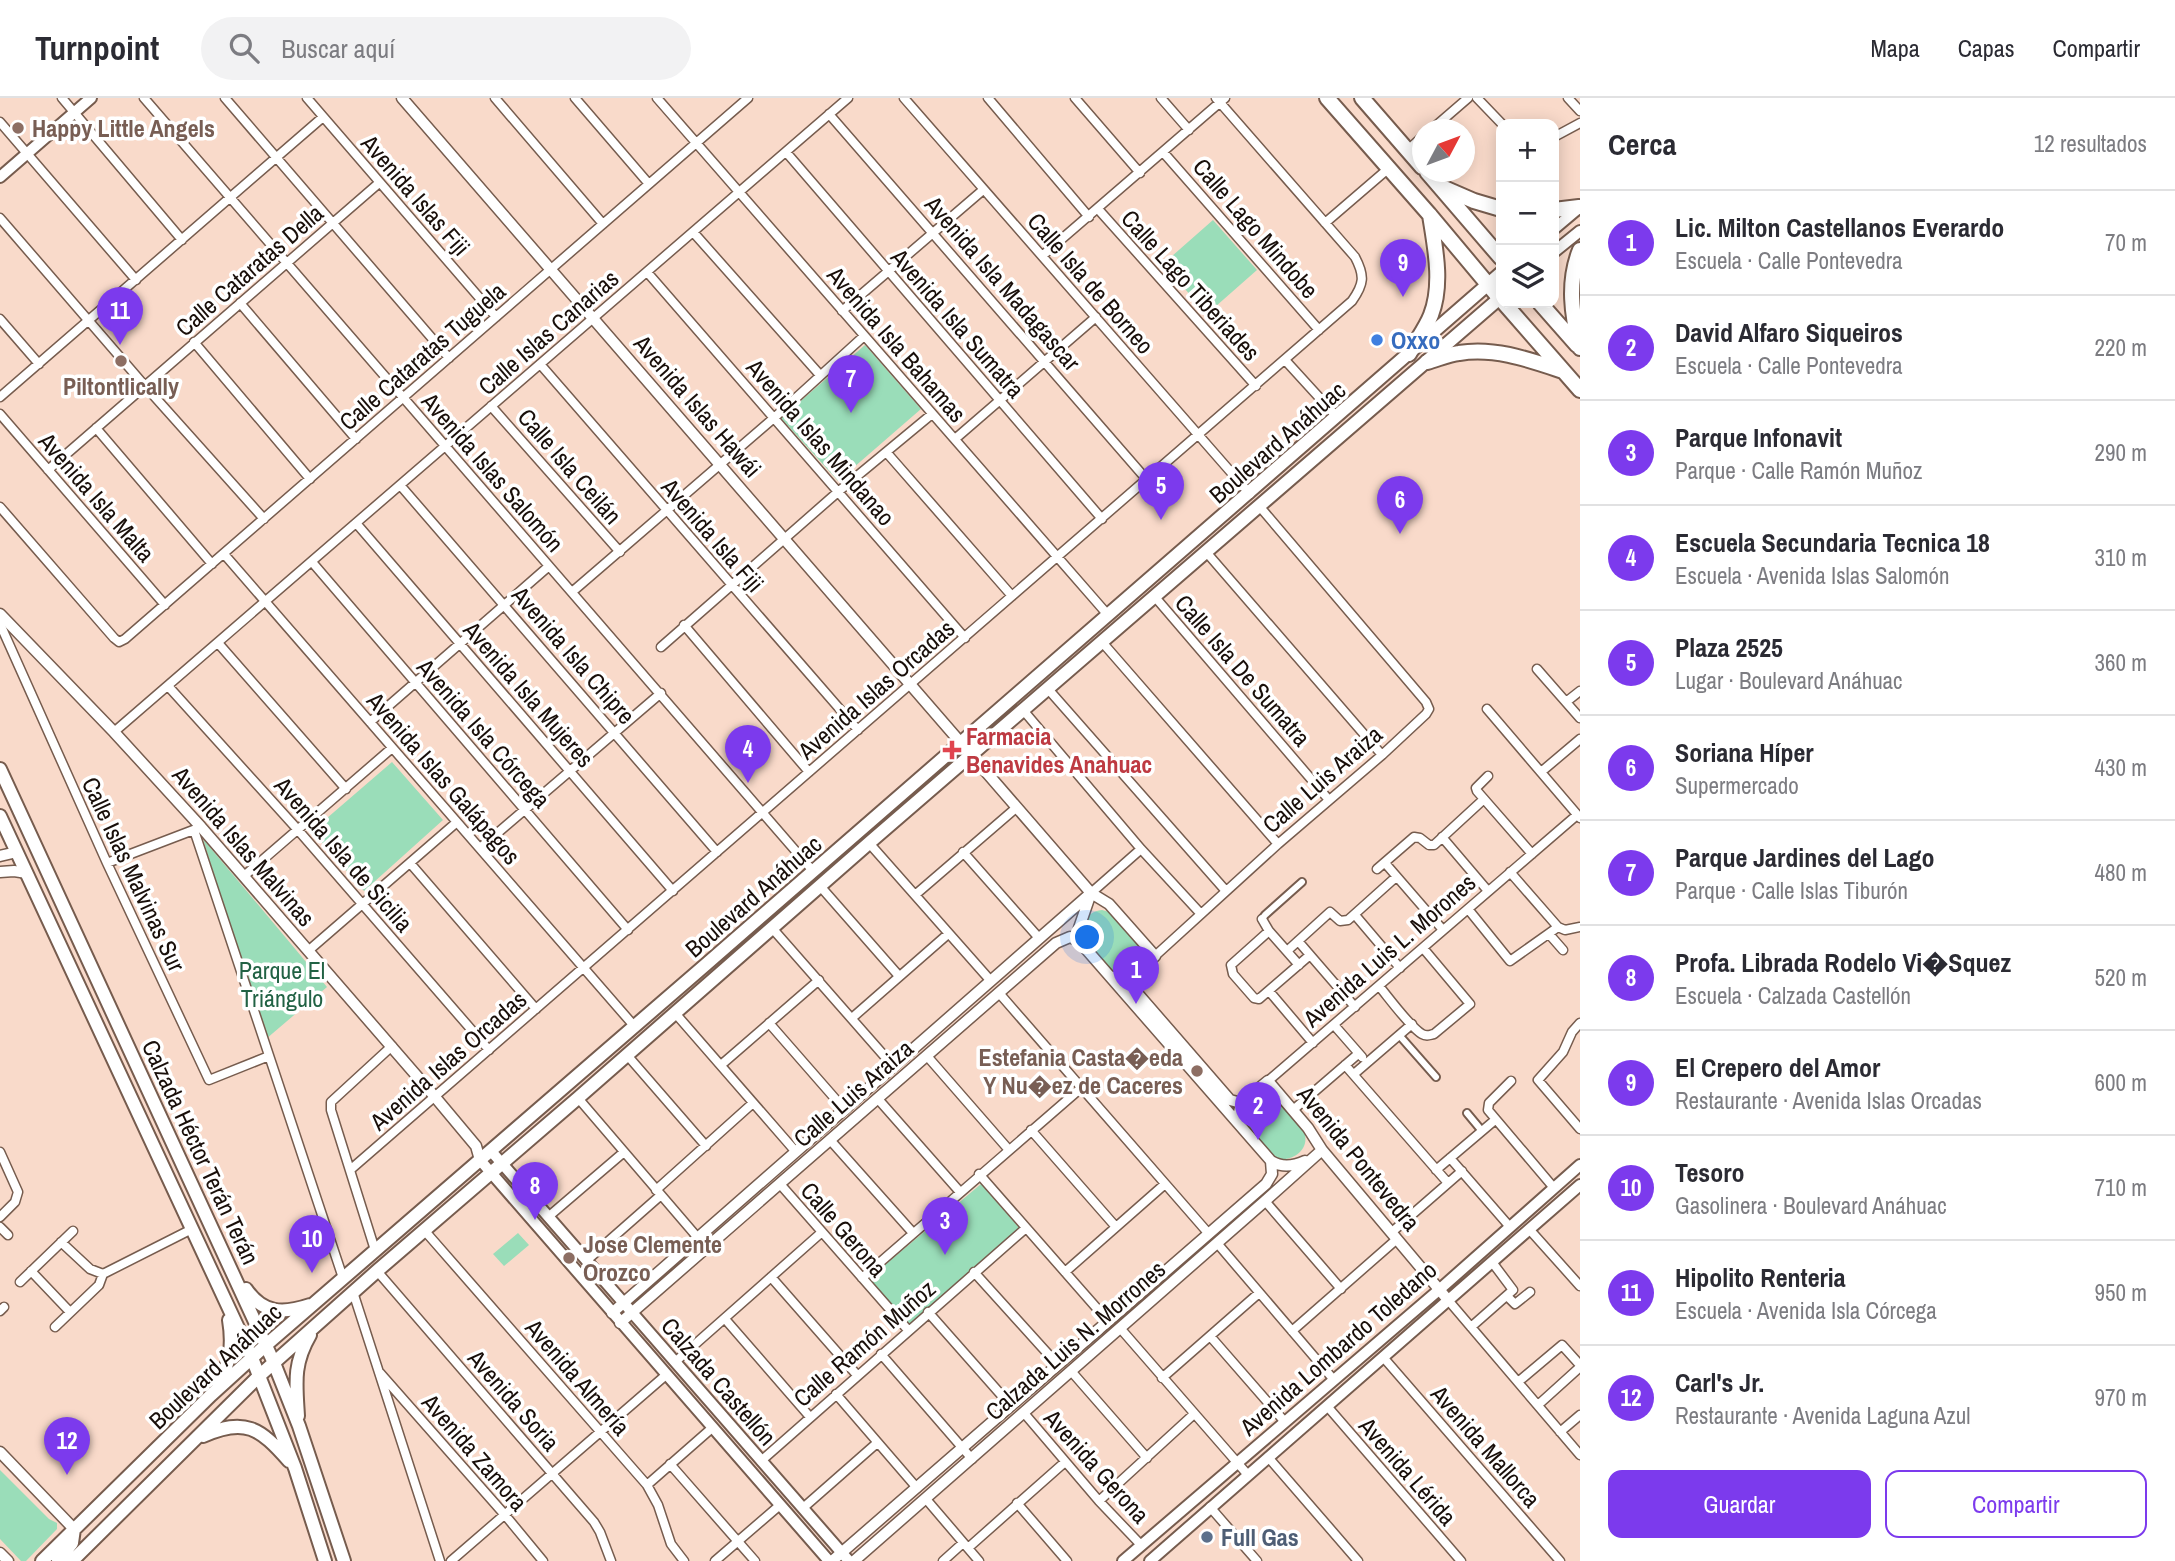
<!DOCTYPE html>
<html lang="es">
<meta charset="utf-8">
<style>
body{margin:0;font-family:"Archivo Narrow",sans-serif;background:#f2f2f3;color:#2b2b33}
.controls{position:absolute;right:21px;top:21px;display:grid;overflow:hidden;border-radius:14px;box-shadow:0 4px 18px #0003}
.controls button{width:63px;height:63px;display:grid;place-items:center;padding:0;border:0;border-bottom:2px solid #e1e1e2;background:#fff;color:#2b2b33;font:35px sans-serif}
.compass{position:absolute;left:1412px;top:21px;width:63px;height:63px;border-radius:50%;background:#fff;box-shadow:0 4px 18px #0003;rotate:49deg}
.you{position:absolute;left:1088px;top:840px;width:24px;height:24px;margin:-18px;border:5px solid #fff;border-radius:50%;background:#1a73e8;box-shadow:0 0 0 10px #1a73e833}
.badge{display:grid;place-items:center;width:46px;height:46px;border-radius:50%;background:#7c3aed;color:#fff;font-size:23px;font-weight:700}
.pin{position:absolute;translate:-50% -58px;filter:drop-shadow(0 2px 4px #0008)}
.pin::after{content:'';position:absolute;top:37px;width:24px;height:21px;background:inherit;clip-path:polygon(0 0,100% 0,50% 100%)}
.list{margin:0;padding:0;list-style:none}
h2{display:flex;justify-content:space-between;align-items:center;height:91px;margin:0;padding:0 28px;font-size:30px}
h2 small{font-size:23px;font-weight:400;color:#7c7c81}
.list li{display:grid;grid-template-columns:46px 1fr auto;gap:21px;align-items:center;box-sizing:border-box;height:105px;padding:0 28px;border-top:2px solid #e1e1e2}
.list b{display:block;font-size:26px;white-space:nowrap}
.list p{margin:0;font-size:23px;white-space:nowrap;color:#7c7c81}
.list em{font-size:23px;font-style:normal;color:#7c7c81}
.actions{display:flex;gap:14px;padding:21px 28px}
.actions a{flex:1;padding:16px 0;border:2px solid #7c3aed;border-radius:14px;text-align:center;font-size:24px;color:#7c3aed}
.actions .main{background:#7c3aed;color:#fff}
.icon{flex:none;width:38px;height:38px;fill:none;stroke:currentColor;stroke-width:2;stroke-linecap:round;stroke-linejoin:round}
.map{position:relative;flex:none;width:1580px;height:1463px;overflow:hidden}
header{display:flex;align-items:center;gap:42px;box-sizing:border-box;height:98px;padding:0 35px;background:#fff;border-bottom:2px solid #e1e1e2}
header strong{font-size:33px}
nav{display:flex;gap:38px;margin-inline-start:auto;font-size:24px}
.search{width:490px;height:63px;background:#f2f2f3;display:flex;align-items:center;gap:18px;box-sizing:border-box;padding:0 24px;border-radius:38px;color:#7c7c81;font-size:26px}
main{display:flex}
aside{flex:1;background:#fff}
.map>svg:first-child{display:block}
.green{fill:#9addb9}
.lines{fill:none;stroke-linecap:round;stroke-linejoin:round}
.pedestrian-casing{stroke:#765c4e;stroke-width:10}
.minor-casing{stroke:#765c4e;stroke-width:11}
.tertiary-casing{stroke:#765c4e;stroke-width:13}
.secondary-casing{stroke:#765c4e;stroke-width:14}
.primary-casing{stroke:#765c4e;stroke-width:16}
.trunk-casing{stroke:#765c4e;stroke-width:18}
.pedestrian{stroke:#fff;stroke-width:6}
.minor{stroke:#fff;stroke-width:8}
.tertiary{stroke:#fff;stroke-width:10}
.secondary{stroke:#fff;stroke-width:10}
.primary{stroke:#fff;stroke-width:12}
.trunk{stroke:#fff;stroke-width:14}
.education-dot{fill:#8d6e63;stroke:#fff;stroke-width:2.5}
.shop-dot{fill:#3f7fe0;stroke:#fff;stroke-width:2.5}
.health-dot{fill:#e0444e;stroke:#fff;stroke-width:2.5}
.service-dot{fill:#5c6f8a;stroke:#fff;stroke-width:2.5}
.labels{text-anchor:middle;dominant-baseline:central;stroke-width:7;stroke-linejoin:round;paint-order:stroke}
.education-label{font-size:24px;font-weight:bold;fill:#785e54;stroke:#fff;text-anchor:start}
.street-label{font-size:24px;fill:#180e09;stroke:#fff}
.shop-label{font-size:24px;font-weight:bold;fill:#366cbe;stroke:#fff;text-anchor:start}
.health-label{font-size:24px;font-weight:bold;fill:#be3a42;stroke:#fff;text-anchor:start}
.park-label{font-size:24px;fill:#216244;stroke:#fff}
.service-label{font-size:24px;font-weight:bold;fill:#4e5e75;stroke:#fff;text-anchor:start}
</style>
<header>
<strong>Turnpoint</strong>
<div class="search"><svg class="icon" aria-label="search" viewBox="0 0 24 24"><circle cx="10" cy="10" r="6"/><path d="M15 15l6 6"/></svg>Buscar aquí</div>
<nav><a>Mapa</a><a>Capas</a><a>Compartir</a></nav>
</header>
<main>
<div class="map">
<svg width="1580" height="1463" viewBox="0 0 1580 1463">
<rect width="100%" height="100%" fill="#f9daca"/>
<path class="green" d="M1213,122L1257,172L1207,216L1163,166Z
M865,247L921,311L838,383L781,320Z
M392,664L443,722L364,793L312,733Z
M203,741L327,889L266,941H265Z
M1102,812L1116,816L1144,852L1142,865L1126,878L1110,874L1083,842C1083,827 1084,814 1102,812Z
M1265,995C1267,996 1273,997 1275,999C1282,1003 1302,1026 1304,1033C1311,1053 1291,1064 1274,1061L1242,1023C1243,1008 1249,997 1265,995Z
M981,1086L1021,1132L910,1229L867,1182Z
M518,1135L529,1147L504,1168L493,1156Z
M0,1372L49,1421L57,1425V1431L26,1463H21L0,1441Z"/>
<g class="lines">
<g class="pedestrian-casing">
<path id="pedestrian" d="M1262,821L1265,817L1302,784
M1399,937L1436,979
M1467,1015L1482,1033"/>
</g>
<g class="minor-casing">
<path id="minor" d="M62,0L182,142
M144,0L813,773
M225,0L449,260
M307,0L496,219
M495,0L603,126
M575,0L649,86
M657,0L1108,517
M904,0L1250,396
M988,0L1089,119
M1075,0L1140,75
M1161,0L1189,32
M1477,0L1502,26
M1568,0L1580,13
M829,16L1147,382
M0,24L136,182
M1431,32L1468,0
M1554,39L1580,25
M1408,52L1422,39
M786,54L1102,421
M1163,54L1319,232
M1098,111L1256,288
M0,120L145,288L264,421
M1325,125L1389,70
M693,134L820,277
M1042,158L1225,0
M647,174L965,540
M240,205L356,341
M842,213L983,92
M0,221L39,266
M194,244L310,381
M1285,262L1337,319
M540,266L858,632
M0,299L323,19
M491,308L620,454
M0,316L165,507
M96,330L212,466
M955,341L1096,219
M887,355L1012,498
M48,372L379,85
M400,387L717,754
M0,409L114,540L119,544L125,541L748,0
M356,425L673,793
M1207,455L1382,657
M224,456L635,929
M312,464L628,832
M572,494L775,319L864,238
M1155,499L1329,702
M0,526L107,765L209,982L269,958
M684,527L809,674
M1102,544L1278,746
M218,545L346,691
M661,549L839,393L932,316
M1537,571L1580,620
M168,588L298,732L489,952
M1048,591L1226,793
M1566,604L1580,593
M1487,611L1580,720
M1023,612L1141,751L1201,816
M370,624L549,468
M114,634L848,0
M1541,674L1580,641
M1488,678L1476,690L1477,693L1532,756
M194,732L343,1180
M1442,739L1488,793
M869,745L990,882
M480,750L661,595
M963,754L1039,840
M107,765L196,731
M410,765L536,911
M1385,765L1443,832
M1377,771L1414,739L1420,740L1429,747H1434L1484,701
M1510,774L1558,829
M244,778L392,650
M820,788L899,878
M1091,795L1141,751
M915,797L1016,710
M1468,811L1510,863L1558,829
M1355,817L1400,870
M1262,821L1269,833L1299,867
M1558,829L1565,832L1580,829
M772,830L894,969
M1269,833L1231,867L1233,876L1254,900L1259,901L1310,857
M1549,836L1563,852
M1298,843L1355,909
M308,853L457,724
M1287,853L1330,814L1340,823L1348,822L1396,779
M1155,858L1278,746L1382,657L1426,616L1429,611L1426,604L1260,409
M1379,888C1389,900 1410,929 1422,936C1427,939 1429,937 1434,936L1470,906L1423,850
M1269,893L1313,945
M999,895L1209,1136
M675,915L796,1054
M852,920L948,836
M769,925L845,1012
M1580,925L1572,934L1563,954L1538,982L1580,1031
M1334,927L1362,959
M627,957L706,1048
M927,958L1009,1052
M721,967L819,882
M1345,967L1448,1085
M1354,976L1412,926
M1268,983L1577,717
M1511,983L1489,1005L1488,1012L1554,1090
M578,1000L698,1140
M878,1001L960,1094
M1293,1012L1358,956
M1031,1032L1116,1129
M831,1043L913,1135
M0,1054L18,1094L15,1104L0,1119
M1450,1060L1510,1129
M350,1072L1352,203C1364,186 1365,178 1355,159L1216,0
M1436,1072L1495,1022
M979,1076L1108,1223
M780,1086L908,1232
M656,1092L753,1005
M1265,1103L1341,1191
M548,1119L624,1054
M0,1129L8,1137
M1529,1131L1580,1188
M424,1132L647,1387L658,1407L671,1446L684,1463
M1392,1134L1462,1073
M61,1144L90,1171L103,1176
M1217,1145L1334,1282
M375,1152L331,1012V1004L392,948
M586,1163L661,1097
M31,1173L70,1214
M377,1173L594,1424L600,1434L611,1463
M974,1174L1058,1267
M1065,1174L1165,1086
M771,1179L857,1277
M862,1180L1081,990
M20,1184L73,1133
M353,1194L440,1463
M1507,1198L1515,1206L1530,1194
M1448,1202L1580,1357
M0,1213L4,1209
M928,1214L1011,1308
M725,1221L810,1319
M55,1229L99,1187L103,1176L192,1131
M1471,1229L1513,1192L1492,1164
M1120,1230L1248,1377
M1292,1233L1397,1141
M1210,1238L1285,1324
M881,1256L972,1361
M1383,1259L1560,1463
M675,1264L822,1134
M1071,1273L1147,1360
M380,1275L505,1417L543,1463
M1162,1280L1259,1195
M1518,1284L1562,1247L1580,1267
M836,1296L917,1390
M1538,1307L1580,1269
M1327,1308L1461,1463
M1024,1315L1099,1403L1141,1447
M1560,1334L1580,1317
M1268,1359L1358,1463
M761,1363L1026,1130
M670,1366L755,1463
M647,1387L712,1330
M926,1401L979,1463
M1099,1403L1194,1316
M1017,1405L1067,1463
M1210,1409L1257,1463
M803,1410L877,1345
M968,1450L1065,1364
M451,1463L666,1277
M715,1463L780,1407
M943,1463L963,1445"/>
</g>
<g class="tertiary-casing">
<path id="tertiary" d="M402,0L1091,795L1109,806L1155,858C1142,870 1129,887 1110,878
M0,516L114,634L201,729L435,999L476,1048L480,1062
M0,758L17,754
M0,774L14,773L27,775
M1079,843L1271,1063C1282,1070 1294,1068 1305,1063
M1079,843V830L1091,795
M1136,876L1134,886L1138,896L1230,1002L1241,1005
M1237,1024L1241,1005L1268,983L1308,1030L1322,1052L1448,1202
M612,1215L1091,795
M620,1225L1056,845L1070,839L1079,843
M0,1354L74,1431
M0,1455L8,1463
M832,1463L1266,1086L1272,1076L1271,1063
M854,1463L1265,1103L1322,1052"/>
</g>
<g class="secondary-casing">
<path id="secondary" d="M0,79L91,0
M1554,131L1580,109
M1554,154L1580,133
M491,1053L849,1463
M480,1062L829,1463
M1123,1463L1440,1191L1580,1067
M1150,1463L1580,1087"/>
</g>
<g class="primary-casing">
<path id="primary" d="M0,671L274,1265L299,1328L344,1463
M0,718L252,1260L295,1370L325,1463
M246,1191C263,1216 283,1216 310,1207
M218,1285C231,1264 233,1246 229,1222
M298,1318C296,1285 293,1266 310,1237
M203,1338C245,1319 260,1330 289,1363
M42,1463L211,1297L266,1247C678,890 1091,535 1501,175
M58,1463L72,1445L74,1431
M72,1463L259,1278L377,1173L578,1000L869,745L1501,199"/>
</g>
<g class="trunk-casing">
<path id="trunk" d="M1327,0L1429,116L1501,202
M1362,0L1422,69
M1427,74L1501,160
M1444,90L1474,103L1501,111
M1554,112L1579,109
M1580,152C1567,184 1572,217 1580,250
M1504,205L1580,292
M1540,205L1577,247
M1409,256C1416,243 1426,230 1431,217C1443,186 1435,149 1430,117
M1427,264C1438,261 1449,256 1459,255C1495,249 1530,262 1563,273"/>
</g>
<use href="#pedestrian" class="pedestrian"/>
<use href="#minor" class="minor"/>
<use href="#tertiary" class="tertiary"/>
<use href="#secondary" class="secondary"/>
<use href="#primary" class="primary"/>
<use href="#trunk" class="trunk"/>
</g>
<g class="education-dot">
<circle cx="18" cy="30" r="7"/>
<circle cx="121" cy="263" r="7"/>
<circle cx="1197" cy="973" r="7"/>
<circle cx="569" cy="1160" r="7"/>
</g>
<circle class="shop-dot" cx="1377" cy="242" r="7"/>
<path class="health-dot" d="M948.5 641.5h7v7h7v7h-7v7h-7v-7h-7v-7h7z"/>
<circle class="service-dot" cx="1207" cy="1439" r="7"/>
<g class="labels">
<g class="education-label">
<text x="32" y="30">Happy Little Angels</text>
<text x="121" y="288" text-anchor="middle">Piltontlically</text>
<text x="1183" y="959" text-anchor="end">Estefania Casta�eda<tspan x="1183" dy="28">Y Nu�ez de Caceres</tspan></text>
<text x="583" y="1146">Jose Clemente<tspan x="583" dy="28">Orozco</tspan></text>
</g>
<g class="street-label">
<text transform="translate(416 97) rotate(49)">Avenida Islas Fiji</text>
<text transform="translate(1256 130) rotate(49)">Calle Lago Mindobe</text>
<text transform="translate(249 172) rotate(-41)">Calle Cataratas Della</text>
<text transform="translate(1003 185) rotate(49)">Avenida Isla Madagascar</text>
<text transform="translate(1091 185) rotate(49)">Calle Isla de Borneo</text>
<text transform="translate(1191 187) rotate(48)">Calle Lago Tiberiades</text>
<text transform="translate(958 225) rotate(49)">Avenida Isla Sumatra</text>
<text transform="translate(548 234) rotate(-41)">Calle Islas Canarias</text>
<text transform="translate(897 246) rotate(49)">Avenida Isla Bahamas</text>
<text transform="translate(422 258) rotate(-41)">Calle Cataratas Tuguela</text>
<text transform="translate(698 308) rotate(49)">Avenida Islas Hawái</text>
<text transform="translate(821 344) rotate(49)">Avenida Islas Mindanao</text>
<text transform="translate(1277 344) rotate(-41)">Boulevard Anáhuac</text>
<text transform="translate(570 368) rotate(49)">Calle Isla Ceilán</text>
<text transform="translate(493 374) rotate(49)">Avenida Islas Salomón</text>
<text transform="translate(97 399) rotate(49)">Avenida Isla Malta</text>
<text transform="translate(713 437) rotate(49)">Avenida Isla Fiji</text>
<text transform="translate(574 557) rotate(49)">Avenida Isla Chipre</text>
<text transform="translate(1243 572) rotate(49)">Calle Isla De Sumatra</text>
<text transform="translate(876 591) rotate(-41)">Avenida Islas Orcadas</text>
<text transform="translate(529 596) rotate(49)">Avenida Isla Mujeres</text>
<text transform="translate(484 635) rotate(49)">Avenida Isla Córcega</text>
<text transform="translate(444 680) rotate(49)">Avenida Islas Galápagos</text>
<text transform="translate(1322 681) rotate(-41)">Calle Luis Araiza</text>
<text transform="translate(244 748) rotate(49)">Avenida Islas Malvinas</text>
<text transform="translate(344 756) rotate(49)">Avenida Isla de Sicilia</text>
<text transform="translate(134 776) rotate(65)">Calle Islas Malvinas Sur</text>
<text transform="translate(753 798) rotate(-41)">Boulevard Anáhuac</text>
<text transform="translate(1389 852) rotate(-41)">Avenida Luis L. Morones</text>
<text transform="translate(448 962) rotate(-41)">Avenida Islas Orcadas</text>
<text transform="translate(853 995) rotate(-41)">Calle Luis Araiza</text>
<text transform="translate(201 1054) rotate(65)">Calzada Héctor Terán Terán</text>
<text transform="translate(1359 1060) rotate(51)">Avenida Pontevedra</text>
<text transform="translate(844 1131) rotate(49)">Calle Gerona</text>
<text transform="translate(1075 1242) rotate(-41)">Calzada Luis N. Morrones</text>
<text transform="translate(864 1245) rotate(-41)">Calle Ramón Muñoz</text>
<text transform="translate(1338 1250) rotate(-41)">Avenida Lombardo Toledano</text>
<text transform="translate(215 1268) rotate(-43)">Boulevard Anáhuac</text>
<text transform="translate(578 1279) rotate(49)">Avenida Almería</text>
<text transform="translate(719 1283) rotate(49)">Calzada Castellón</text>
<text transform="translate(514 1302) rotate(49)">Avenida Soria</text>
<text transform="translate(1486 1348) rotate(49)">Avenida Mallorca</text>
<text transform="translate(475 1354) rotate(49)">Avenida Zamora</text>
<text transform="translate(1097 1368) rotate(48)">Avenida Gerona</text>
<text transform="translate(1408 1373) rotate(49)">Avenida Lérida</text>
</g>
<g class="shop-label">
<text x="1391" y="242">Oxxo</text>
</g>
<g class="health-label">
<text x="966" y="638">Farmacia<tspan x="966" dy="28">Benavides Anahuac</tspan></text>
</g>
<g class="park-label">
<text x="282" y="872">Parque El<tspan x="282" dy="28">Triángulo</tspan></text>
</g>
<g class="service-label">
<text x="1221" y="1439">Full Gas</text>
</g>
</g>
</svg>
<div class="controls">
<button>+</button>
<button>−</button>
<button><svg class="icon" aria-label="layers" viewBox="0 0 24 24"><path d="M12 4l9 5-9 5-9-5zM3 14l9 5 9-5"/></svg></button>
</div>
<svg class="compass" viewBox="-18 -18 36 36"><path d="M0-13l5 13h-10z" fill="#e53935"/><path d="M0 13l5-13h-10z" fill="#7c7c81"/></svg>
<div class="you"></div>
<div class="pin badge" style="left:1136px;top:906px">1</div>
<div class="pin badge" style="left:1258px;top:1042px">2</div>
<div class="pin badge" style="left:945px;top:1157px">3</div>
<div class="pin badge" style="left:748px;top:685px">4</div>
<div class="pin badge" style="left:1161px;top:422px">5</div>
<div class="pin badge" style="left:1400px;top:436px">6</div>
<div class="pin badge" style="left:851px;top:315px">7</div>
<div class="pin badge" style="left:535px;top:1122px">8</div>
<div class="pin badge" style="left:1403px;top:199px">9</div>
<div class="pin badge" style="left:312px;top:1175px">10</div>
<div class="pin badge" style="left:120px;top:247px">11</div>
<div class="pin badge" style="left:67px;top:1377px">12</div>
</div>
<aside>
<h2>Cerca<small>12 resultados</small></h2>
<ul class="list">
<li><span class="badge">1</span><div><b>Lic. Milton Castellanos Everardo</b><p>Escuela · Calle Pontevedra</p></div><em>70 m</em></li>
<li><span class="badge">2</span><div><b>David Alfaro Siqueiros</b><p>Escuela · Calle Pontevedra</p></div><em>220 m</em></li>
<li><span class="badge">3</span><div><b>Parque Infonavit</b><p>Parque · Calle Ramón Muñoz</p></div><em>290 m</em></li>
<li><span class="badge">4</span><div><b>Escuela Secundaria Tecnica 18</b><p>Escuela · Avenida Islas Salomón</p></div><em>310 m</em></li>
<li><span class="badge">5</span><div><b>Plaza 2525</b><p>Lugar · Boulevard Anáhuac</p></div><em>360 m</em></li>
<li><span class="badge">6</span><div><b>Soriana Híper</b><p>Supermercado</p></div><em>430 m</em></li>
<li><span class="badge">7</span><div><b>Parque Jardines del Lago</b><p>Parque · Calle Islas Tiburón</p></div><em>480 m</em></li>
<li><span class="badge">8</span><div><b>Profa. Librada Rodelo Vi�Squez</b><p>Escuela · Calzada Castellón</p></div><em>520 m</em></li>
<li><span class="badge">9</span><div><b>El Crepero del Amor</b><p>Restaurante · Avenida Islas Orcadas</p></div><em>600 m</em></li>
<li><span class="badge">10</span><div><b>Tesoro</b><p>Gasolinera · Boulevard Anáhuac</p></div><em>710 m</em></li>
<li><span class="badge">11</span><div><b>Hipolito Renteria</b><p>Escuela · Avenida Isla Córcega</p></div><em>950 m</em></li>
<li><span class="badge">12</span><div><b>Carl's Jr.</b><p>Restaurante · Avenida Laguna Azul</p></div><em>970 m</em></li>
</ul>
<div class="actions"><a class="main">Guardar</a><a>Compartir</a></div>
</aside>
</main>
